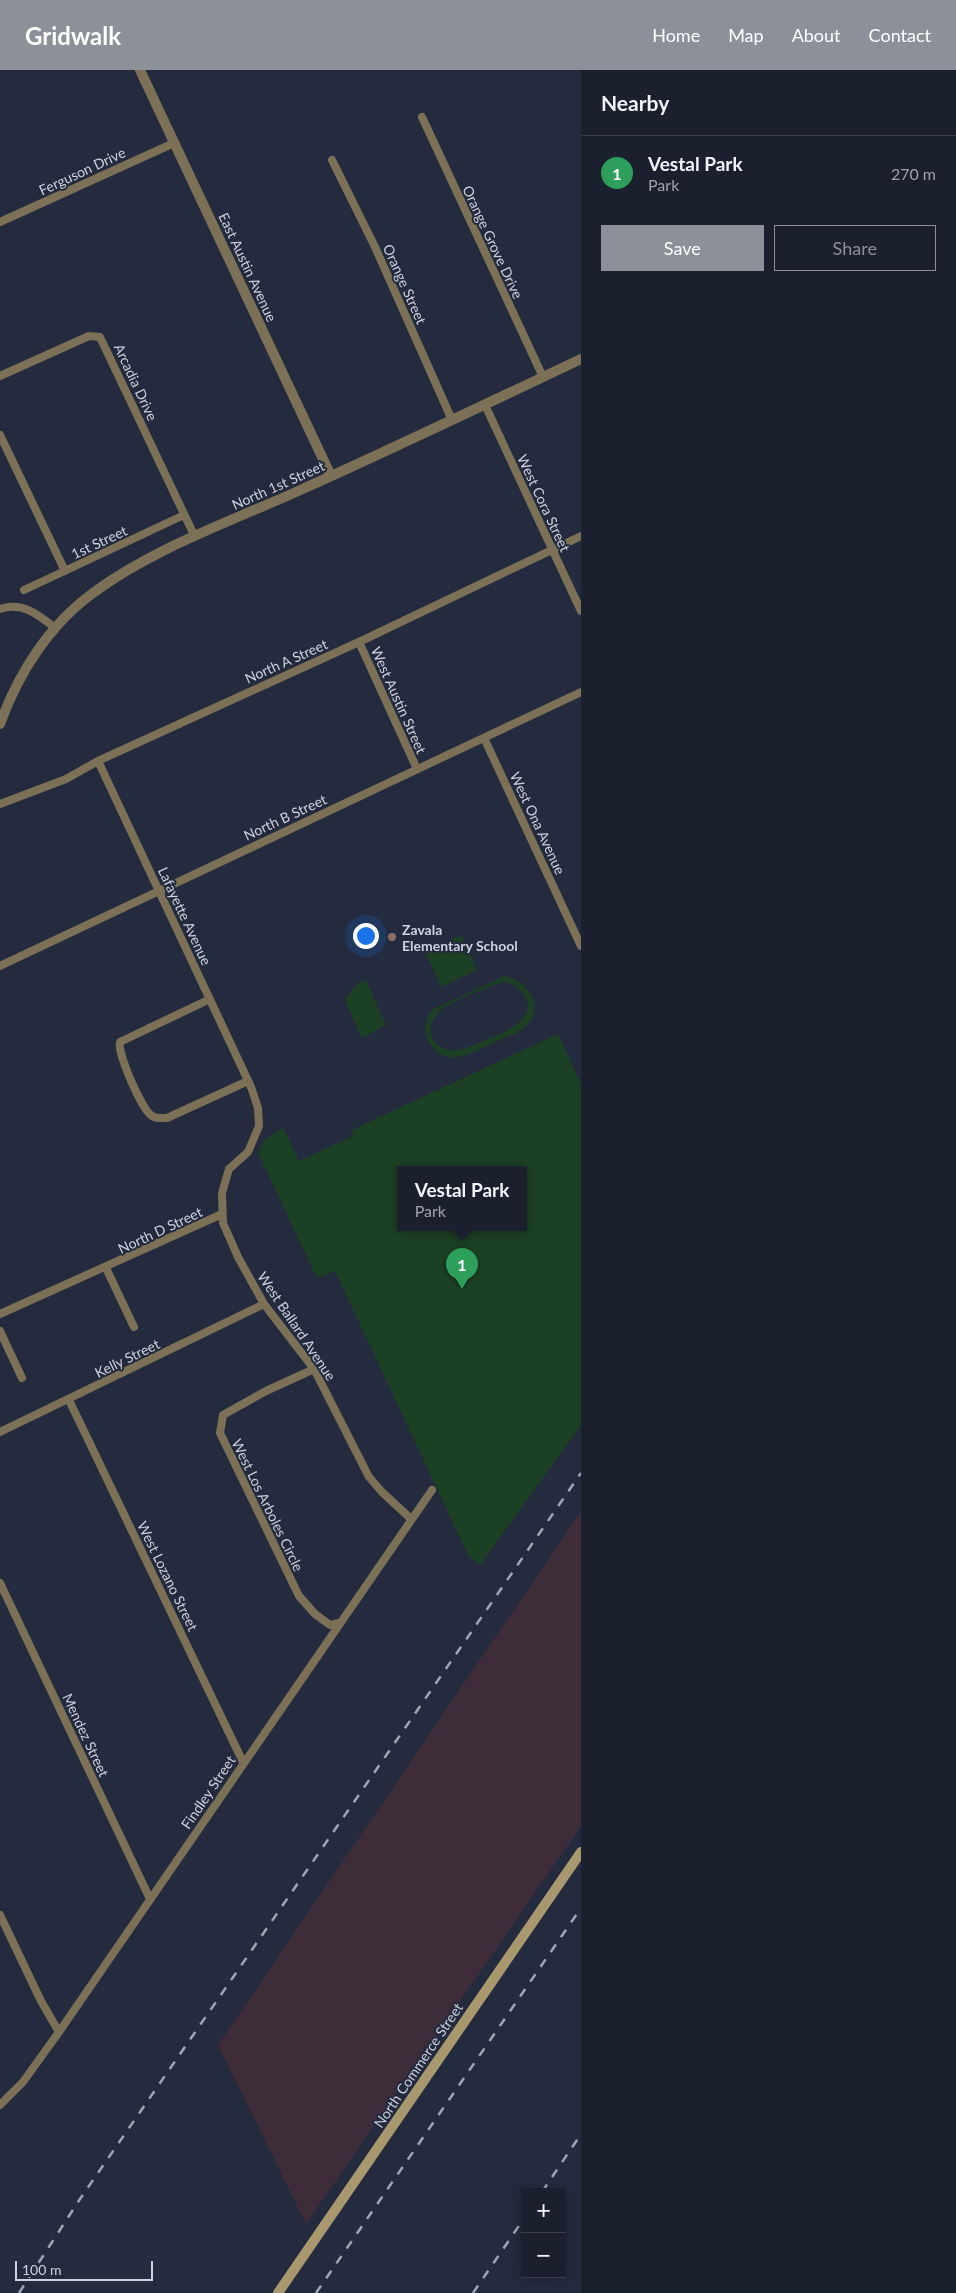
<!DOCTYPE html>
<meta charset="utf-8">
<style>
body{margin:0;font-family:Lato,sans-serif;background:#242836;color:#f1f3f6}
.controls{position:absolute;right:15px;bottom:15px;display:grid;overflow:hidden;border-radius:0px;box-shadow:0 2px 12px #0003}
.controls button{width:45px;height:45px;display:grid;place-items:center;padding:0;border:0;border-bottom:1px solid #393e4a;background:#1b202e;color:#f1f3f6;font:25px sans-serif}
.scale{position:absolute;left:15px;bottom:12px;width:138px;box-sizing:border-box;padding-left:5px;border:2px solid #cdd2de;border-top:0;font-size:14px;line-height:18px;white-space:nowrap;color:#cdd2de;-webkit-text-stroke:4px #242b3e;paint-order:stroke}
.you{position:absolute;left:365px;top:865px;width:18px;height:18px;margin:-12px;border:4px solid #fff;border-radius:50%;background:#1a73e8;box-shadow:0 0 0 8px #1a73e833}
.badge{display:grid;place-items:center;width:32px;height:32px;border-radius:50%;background:#8c9099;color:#fff;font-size:16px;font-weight:700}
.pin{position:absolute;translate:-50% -41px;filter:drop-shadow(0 1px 2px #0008)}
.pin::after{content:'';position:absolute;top:26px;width:18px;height:15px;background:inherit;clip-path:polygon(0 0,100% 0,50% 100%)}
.popup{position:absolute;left:397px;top:1096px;width:130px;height:65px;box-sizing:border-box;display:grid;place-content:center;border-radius:0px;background:#1b202e;filter:drop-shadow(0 1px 4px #0005);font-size:16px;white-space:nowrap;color:#a0a3aa}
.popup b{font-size:19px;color:#f1f3f6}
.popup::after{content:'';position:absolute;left:50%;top:100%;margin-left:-10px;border:10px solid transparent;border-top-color:#1b202e}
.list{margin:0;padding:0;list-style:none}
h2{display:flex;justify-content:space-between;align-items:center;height:65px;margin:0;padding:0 20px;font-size:21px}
h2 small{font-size:16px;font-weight:400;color:#a0a3aa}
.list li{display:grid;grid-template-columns:32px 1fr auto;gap:15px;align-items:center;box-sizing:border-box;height:75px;padding:0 20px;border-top:1px solid #393e4a}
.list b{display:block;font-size:19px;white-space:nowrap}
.list p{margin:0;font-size:16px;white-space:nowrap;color:#a0a3aa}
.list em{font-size:16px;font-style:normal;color:#a0a3aa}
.actions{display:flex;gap:10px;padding:15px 20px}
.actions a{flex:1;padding:11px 0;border:1px solid #8c9099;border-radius:0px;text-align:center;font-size:18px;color:#8c9099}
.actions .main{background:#8c9099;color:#fff}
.map{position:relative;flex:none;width:581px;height:2223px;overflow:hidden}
header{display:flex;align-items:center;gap:30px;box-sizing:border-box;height:70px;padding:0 25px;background:#8c9099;color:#fff}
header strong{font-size:24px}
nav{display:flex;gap:28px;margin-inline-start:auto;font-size:18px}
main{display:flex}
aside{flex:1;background:#1b202e}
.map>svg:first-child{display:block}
.industrial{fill:#3e2d39}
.green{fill:#1c4024;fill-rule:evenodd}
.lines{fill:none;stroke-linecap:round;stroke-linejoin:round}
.minor{stroke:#7c7156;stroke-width:8}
.tertiary{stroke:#7c7156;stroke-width:10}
.secondary{stroke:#a9976d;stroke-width:10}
.rail{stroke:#9fa5b2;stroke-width:2.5;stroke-dasharray:9 9;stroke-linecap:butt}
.education-dot{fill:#8d6e63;stroke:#242b3e;stroke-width:2}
.labels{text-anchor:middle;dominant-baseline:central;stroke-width:4;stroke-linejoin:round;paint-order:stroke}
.street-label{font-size:14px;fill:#cdd2de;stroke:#242b3e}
.poi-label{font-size:14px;font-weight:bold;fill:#cdd2de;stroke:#242b3e;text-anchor:start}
</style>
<header>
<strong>Gridwalk</strong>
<nav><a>Home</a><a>Map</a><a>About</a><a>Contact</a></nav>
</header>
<main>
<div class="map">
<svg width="581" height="2223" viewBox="0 0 581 2223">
<rect width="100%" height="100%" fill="#242b3e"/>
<path class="industrial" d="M581,1441V1756L306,2154L218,1975Z"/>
<path class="green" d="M461,865L477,900L441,917L425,881Z
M505,906C526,911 545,934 528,954C521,963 507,966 497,971C474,982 444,1002 428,970C422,958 426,948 433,939ZM506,912C515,915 522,918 526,928C537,955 489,968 471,976C441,990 417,964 439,942C451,930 482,921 498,913Z
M366,910L386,955L362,968L345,930L358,913Z
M558,964L581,1014V1355L480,1495L469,1487L335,1201L317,1208L258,1083L264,1070L283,1058L299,1091L353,1066L352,1060ZM401,1100H523V1158H401Z"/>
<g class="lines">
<path class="minor" d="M422,47L543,307
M332,90L375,177L452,350
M0,152L174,73
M0,306L89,266L100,267L195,467
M485,335L581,541
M0,365L65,501
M24,520L184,445
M0,539C22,531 39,545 55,558
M359,572L417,699
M484,668L581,876
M98,691L251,1017L258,1038L259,1056L248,1082L229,1099L222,1123L223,1153L238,1187L264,1234L314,1299L369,1407L382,1422L411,1449
M0,734L66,709L98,691L359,572L581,466
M0,896L581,622
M210,929L120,972C117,983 142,1040 152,1046C156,1049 162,1048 167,1048L248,1011
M106,1198L134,1257
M0,1244L222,1144
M0,1261L22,1308
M314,1299L266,1321L223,1345L220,1363L299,1526L315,1544L330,1555L339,1553
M69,1330L243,1692
M0,1362L264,1234
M0,1513L150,1829
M0,1845L41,1931L59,1962
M0,2035L23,2012L59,1962L432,1420"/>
<path class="tertiary" d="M140,0L331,406
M0,654C18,604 49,555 93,523C152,479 229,452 296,422C392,379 486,334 581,289"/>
<path class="secondary" d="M278,2223L581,1782"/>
<path class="rail" d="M542,2122L581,2064
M19,2223L80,2129L581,1403
M316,2223L581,1838
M473,2223L525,2147"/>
</g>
<circle class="education-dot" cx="392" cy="867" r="5"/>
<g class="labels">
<g class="street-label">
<text transform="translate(82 101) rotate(-25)">Ferguson Drive</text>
<text transform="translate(493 172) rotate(65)">Orange Grove Drive</text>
<text transform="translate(248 197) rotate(65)">East Austin Avenue</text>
<text transform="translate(405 214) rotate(66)">Orange Street</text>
<text transform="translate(136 312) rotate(65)">Arcadia Drive</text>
<text transform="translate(278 415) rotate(-24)">North 1st Street</text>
<text transform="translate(544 433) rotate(65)">West Cora Street</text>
<text transform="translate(99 472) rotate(-25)">1st Street</text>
<text transform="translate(286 591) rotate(-24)">North A Street</text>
<text transform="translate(399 630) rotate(66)">West Austin Street</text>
<text transform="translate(285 747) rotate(-25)">North B Street</text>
<text transform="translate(538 753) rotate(65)">West Ona Avenue</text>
<text transform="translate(185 846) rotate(65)">Lafayette Avenue</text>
<text transform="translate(160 1160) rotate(-25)">North D Street</text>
<text transform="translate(297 1256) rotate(56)">West Ballard Avenue</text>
<text transform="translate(127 1288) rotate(-26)">Kelly Street</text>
<text transform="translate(268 1435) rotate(64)">West Los Arboles Circle</text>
<text transform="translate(168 1506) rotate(64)">West Lozano Street</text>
<text transform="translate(86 1665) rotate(65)">Mendez Street</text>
<text transform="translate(208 1722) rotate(-56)">Findley Street</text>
<text transform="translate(418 1995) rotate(-56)">North Commerce Street</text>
</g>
<g class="poi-label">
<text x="402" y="859">Zavala<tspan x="402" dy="16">Elementary School</tspan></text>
</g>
</g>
</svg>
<div class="controls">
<button>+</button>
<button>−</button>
</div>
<div class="scale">100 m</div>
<div class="you"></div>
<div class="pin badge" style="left:462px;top:1219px;background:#2e9e5b">1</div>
<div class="popup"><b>Vestal Park</b>Park</div>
</div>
<aside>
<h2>Nearby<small></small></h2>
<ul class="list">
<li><span class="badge" style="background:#2e9e5b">1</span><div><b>Vestal Park</b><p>Park</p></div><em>270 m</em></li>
</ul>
<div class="actions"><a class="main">Save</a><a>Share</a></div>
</aside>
</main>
